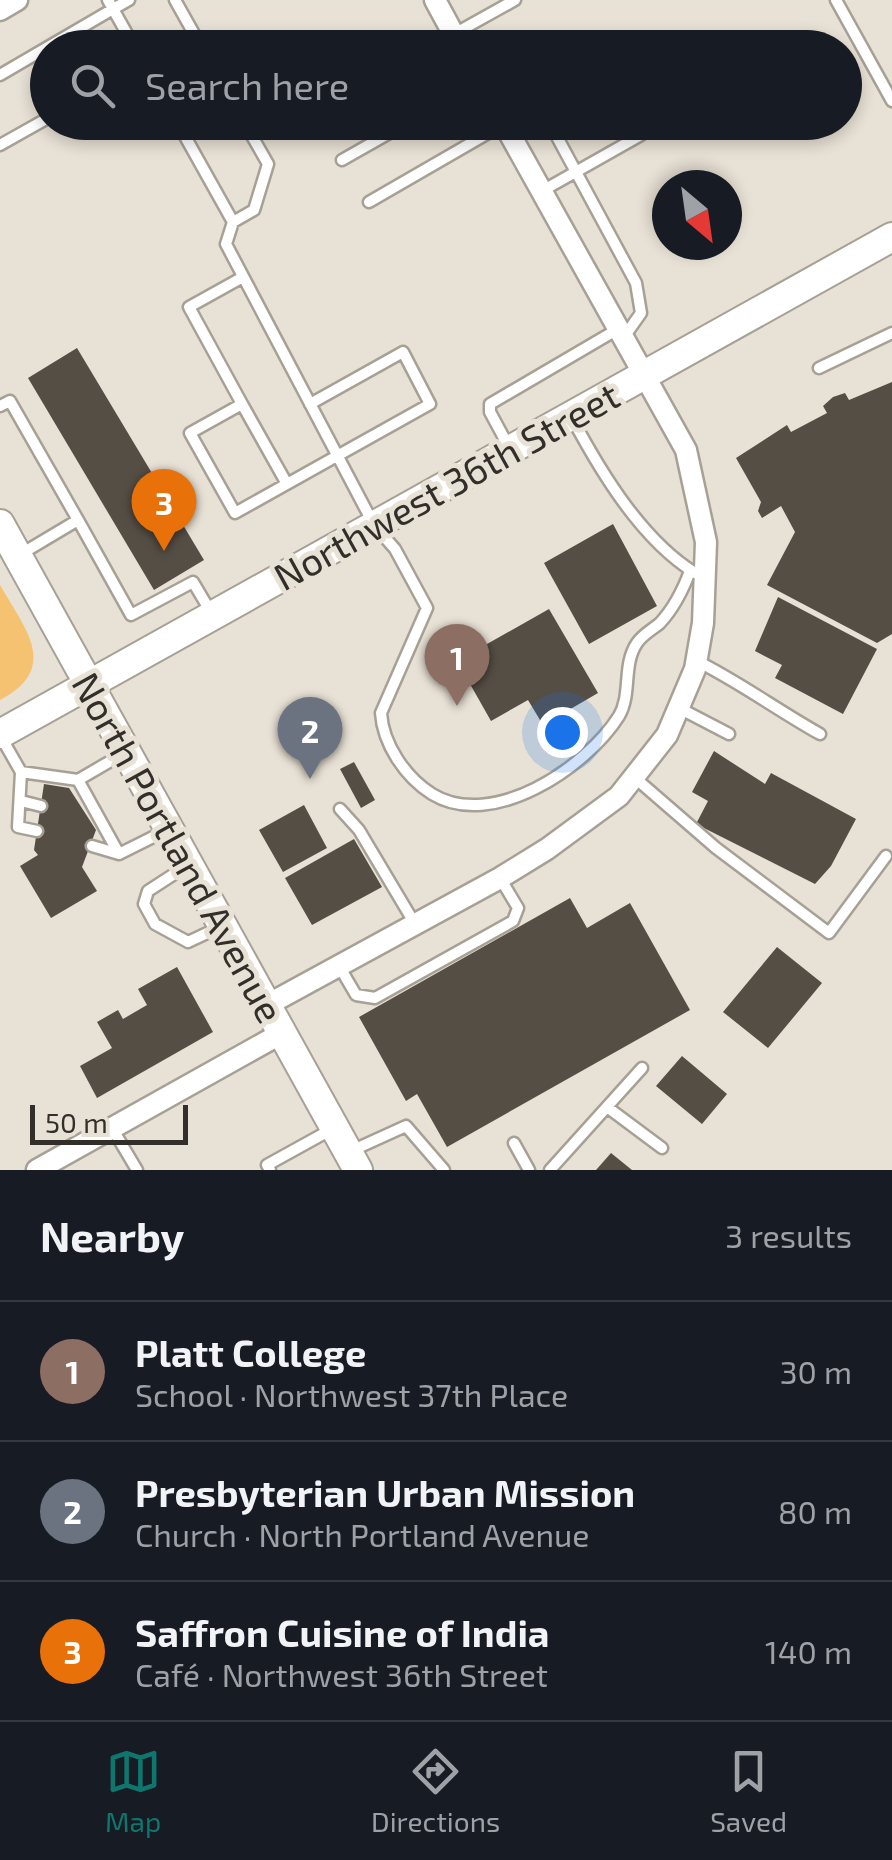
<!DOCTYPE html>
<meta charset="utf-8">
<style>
body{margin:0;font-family:"Exo 2",sans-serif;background:#242831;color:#f1f3f6}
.compass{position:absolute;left:652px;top:170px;width:90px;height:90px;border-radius:50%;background:#171b24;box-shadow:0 5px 15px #0003;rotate:151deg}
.scale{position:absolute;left:30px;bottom:25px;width:158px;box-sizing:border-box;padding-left:10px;border:5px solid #322f2b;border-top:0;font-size:28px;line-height:35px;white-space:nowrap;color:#322f2b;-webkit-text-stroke:8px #e8e1d5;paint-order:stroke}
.you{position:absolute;left:562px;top:732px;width:35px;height:35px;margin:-25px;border:8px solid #fff;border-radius:50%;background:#1a73e8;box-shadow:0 0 0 15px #1a73e833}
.badge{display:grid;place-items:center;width:65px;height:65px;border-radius:50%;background:#0f766e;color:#fff;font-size:32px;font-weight:700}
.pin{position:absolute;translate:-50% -82px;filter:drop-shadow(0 2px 5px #0008)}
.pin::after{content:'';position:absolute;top:52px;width:35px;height:30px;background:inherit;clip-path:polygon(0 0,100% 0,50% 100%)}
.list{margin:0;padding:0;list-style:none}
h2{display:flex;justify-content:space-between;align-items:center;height:130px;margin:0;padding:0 40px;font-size:42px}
h2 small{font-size:32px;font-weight:400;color:#9ea1a6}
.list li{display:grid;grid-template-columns:65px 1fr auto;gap:30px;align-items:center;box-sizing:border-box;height:140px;padding:0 40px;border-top:2px solid #363941}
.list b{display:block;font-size:38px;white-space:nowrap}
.list p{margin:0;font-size:32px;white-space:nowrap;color:#9ea1a6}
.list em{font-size:32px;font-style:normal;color:#9ea1a6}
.icon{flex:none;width:55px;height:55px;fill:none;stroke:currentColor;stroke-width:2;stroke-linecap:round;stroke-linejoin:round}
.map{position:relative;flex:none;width:892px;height:1170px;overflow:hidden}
.search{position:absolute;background:#171b24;box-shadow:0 5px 15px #0003;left:30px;right:30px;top:30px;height:110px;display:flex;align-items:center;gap:25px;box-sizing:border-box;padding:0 35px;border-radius:55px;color:#9ea1a6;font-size:38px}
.sheet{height:550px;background:#171b24}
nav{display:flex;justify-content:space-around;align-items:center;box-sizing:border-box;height:140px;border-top:2px solid #363941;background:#171b24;font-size:28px;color:#9ea1a6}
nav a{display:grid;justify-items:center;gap:5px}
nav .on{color:#0f766e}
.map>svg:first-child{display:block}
.green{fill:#f4c270}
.building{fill:#554e45}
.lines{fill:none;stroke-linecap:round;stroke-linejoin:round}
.service-casing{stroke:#a7a095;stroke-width:15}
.minor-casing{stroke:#a7a095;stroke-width:25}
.secondary-casing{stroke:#a7a095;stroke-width:32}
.service{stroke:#fff;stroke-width:10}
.minor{stroke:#fff;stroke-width:20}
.secondary{stroke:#fff;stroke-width:28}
.labels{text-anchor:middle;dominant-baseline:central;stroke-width:10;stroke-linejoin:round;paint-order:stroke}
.street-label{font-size:38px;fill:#322f2b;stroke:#e8e1d5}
</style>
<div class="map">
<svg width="892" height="1170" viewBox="0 0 892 1170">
<rect width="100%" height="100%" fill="#e8e1d5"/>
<path class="green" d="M0,585C25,629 61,668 0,700Z"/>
<path class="building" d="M77,348L204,560L154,590L28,378Z
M892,382V634L877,643L767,585L795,532L781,506L762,518L758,511L761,502L736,458L787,425L791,432L827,413L823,406L833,397L845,393L849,400Z
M613,524L657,606L589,644L544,563Z
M778,597L877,649L843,714L775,678L782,665L755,651Z
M549,609L598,693L543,725L528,700L491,721L457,661Z
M714,751L765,784L771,773L856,819L831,866L815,884L696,824L708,801L692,792Z
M354,762L375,800L361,808L340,769Z
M44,784L69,788L96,830L82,867L97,891L51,918L20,866L38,855L34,850Z
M304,805L327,848L283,872L259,830Z
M354,839L382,887L312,925L285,878Z
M570,898L587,928L630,903L690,1010L447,1147L417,1094L406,1101L359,1017Z
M777,947L822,983L768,1048L723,1012Z
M177,967L213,1032L97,1098L80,1066L112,1048L97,1022L118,1010L123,1019L147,1005L138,989Z
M682,1056L727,1094L702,1124L656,1086Z
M611,1153L632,1170H596Z"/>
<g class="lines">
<g class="service-casing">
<path id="service" d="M108,0L113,9L129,0
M175,0L202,48
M836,0L892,101
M454,34L515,0
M0,75L113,9L135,48
M177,122L233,222L226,244L374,525L395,549L427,608L381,713C383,744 405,777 432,794C492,831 586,768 619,716C632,694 622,665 637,643C643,634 652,630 660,623C674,608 683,590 690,571
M549,122L636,283L641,313L624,337
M0,145L48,118
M342,160L409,122
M542,191L641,135
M369,202L504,124
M233,222L254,210L268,164L244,122
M819,368L892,333
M242,404L189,307L243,277
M0,406L10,401L78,520
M573,420C602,474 642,540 695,573
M510,449L490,412V404L618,329
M287,484L242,404L190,433L235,513L430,404L403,352L310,404
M21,554L78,520L131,615L193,582L212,614
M697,661C741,683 777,710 820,734
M679,708L729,734
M1,737L21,772L18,827L37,831
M21,772L78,780
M634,777L716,848L829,933L886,856
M21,801L41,806
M340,809L359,830L415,924
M92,846L119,854L169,829
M119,854L78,780L126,752
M185,867L148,891L144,904L155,924L188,942L222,926
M339,966L356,995L375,998L513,921L518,908L500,878
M607,1107L662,1148
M112,1128L137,1170
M514,1143L529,1170
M351,1151L406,1126L444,1170
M270,1170L267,1165L334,1128
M550,1170L642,1068"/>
</g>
<g class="minor-casing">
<path id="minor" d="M435,0L461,48
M0,10L17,0
M267,1005L500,878L547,849L619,796L667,735L695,669L703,623L706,542L686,450L503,122
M37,1170L282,1033"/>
</g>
<g class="secondary-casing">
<path id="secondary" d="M0,524L358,1170
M0,734L892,237"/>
</g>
<use href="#service" class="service"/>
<use href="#minor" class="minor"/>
<use href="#secondary" class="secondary"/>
</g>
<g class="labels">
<g class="street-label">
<text transform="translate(446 485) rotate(-29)">Northwest 36th Street</text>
<text transform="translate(179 847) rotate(61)">North Portland Avenue</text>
</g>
</g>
</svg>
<svg class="compass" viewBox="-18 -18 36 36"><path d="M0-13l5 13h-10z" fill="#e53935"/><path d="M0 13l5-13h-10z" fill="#9ea1a6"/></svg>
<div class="scale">50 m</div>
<div class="you"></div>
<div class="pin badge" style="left:457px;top:706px;background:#8d6e63">1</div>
<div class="pin badge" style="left:310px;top:779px;background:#6b7280">2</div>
<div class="pin badge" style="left:164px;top:551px;background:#e8710a">3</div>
<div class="search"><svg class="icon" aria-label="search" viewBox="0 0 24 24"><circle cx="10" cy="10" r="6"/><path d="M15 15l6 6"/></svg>Search here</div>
</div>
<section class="sheet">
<h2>Nearby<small>3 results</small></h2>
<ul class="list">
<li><span class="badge" style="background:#8d6e63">1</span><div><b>Platt College</b><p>School · Northwest 37th Place</p></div><em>30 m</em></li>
<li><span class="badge" style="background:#6b7280">2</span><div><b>Presbyterian Urban Mission</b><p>Church · North Portland Avenue</p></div><em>80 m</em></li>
<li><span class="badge" style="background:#e8710a">3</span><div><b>Saffron Cuisine of India</b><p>Café · Northwest 36th Street</p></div><em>140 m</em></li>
</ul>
</section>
<nav>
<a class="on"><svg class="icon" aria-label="map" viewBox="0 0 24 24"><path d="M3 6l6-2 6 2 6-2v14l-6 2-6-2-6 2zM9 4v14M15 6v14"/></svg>Map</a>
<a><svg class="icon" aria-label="directions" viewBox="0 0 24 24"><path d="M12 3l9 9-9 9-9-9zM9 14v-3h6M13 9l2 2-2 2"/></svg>Directions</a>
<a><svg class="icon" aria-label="saved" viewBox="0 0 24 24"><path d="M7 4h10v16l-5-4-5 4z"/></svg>Saved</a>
</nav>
